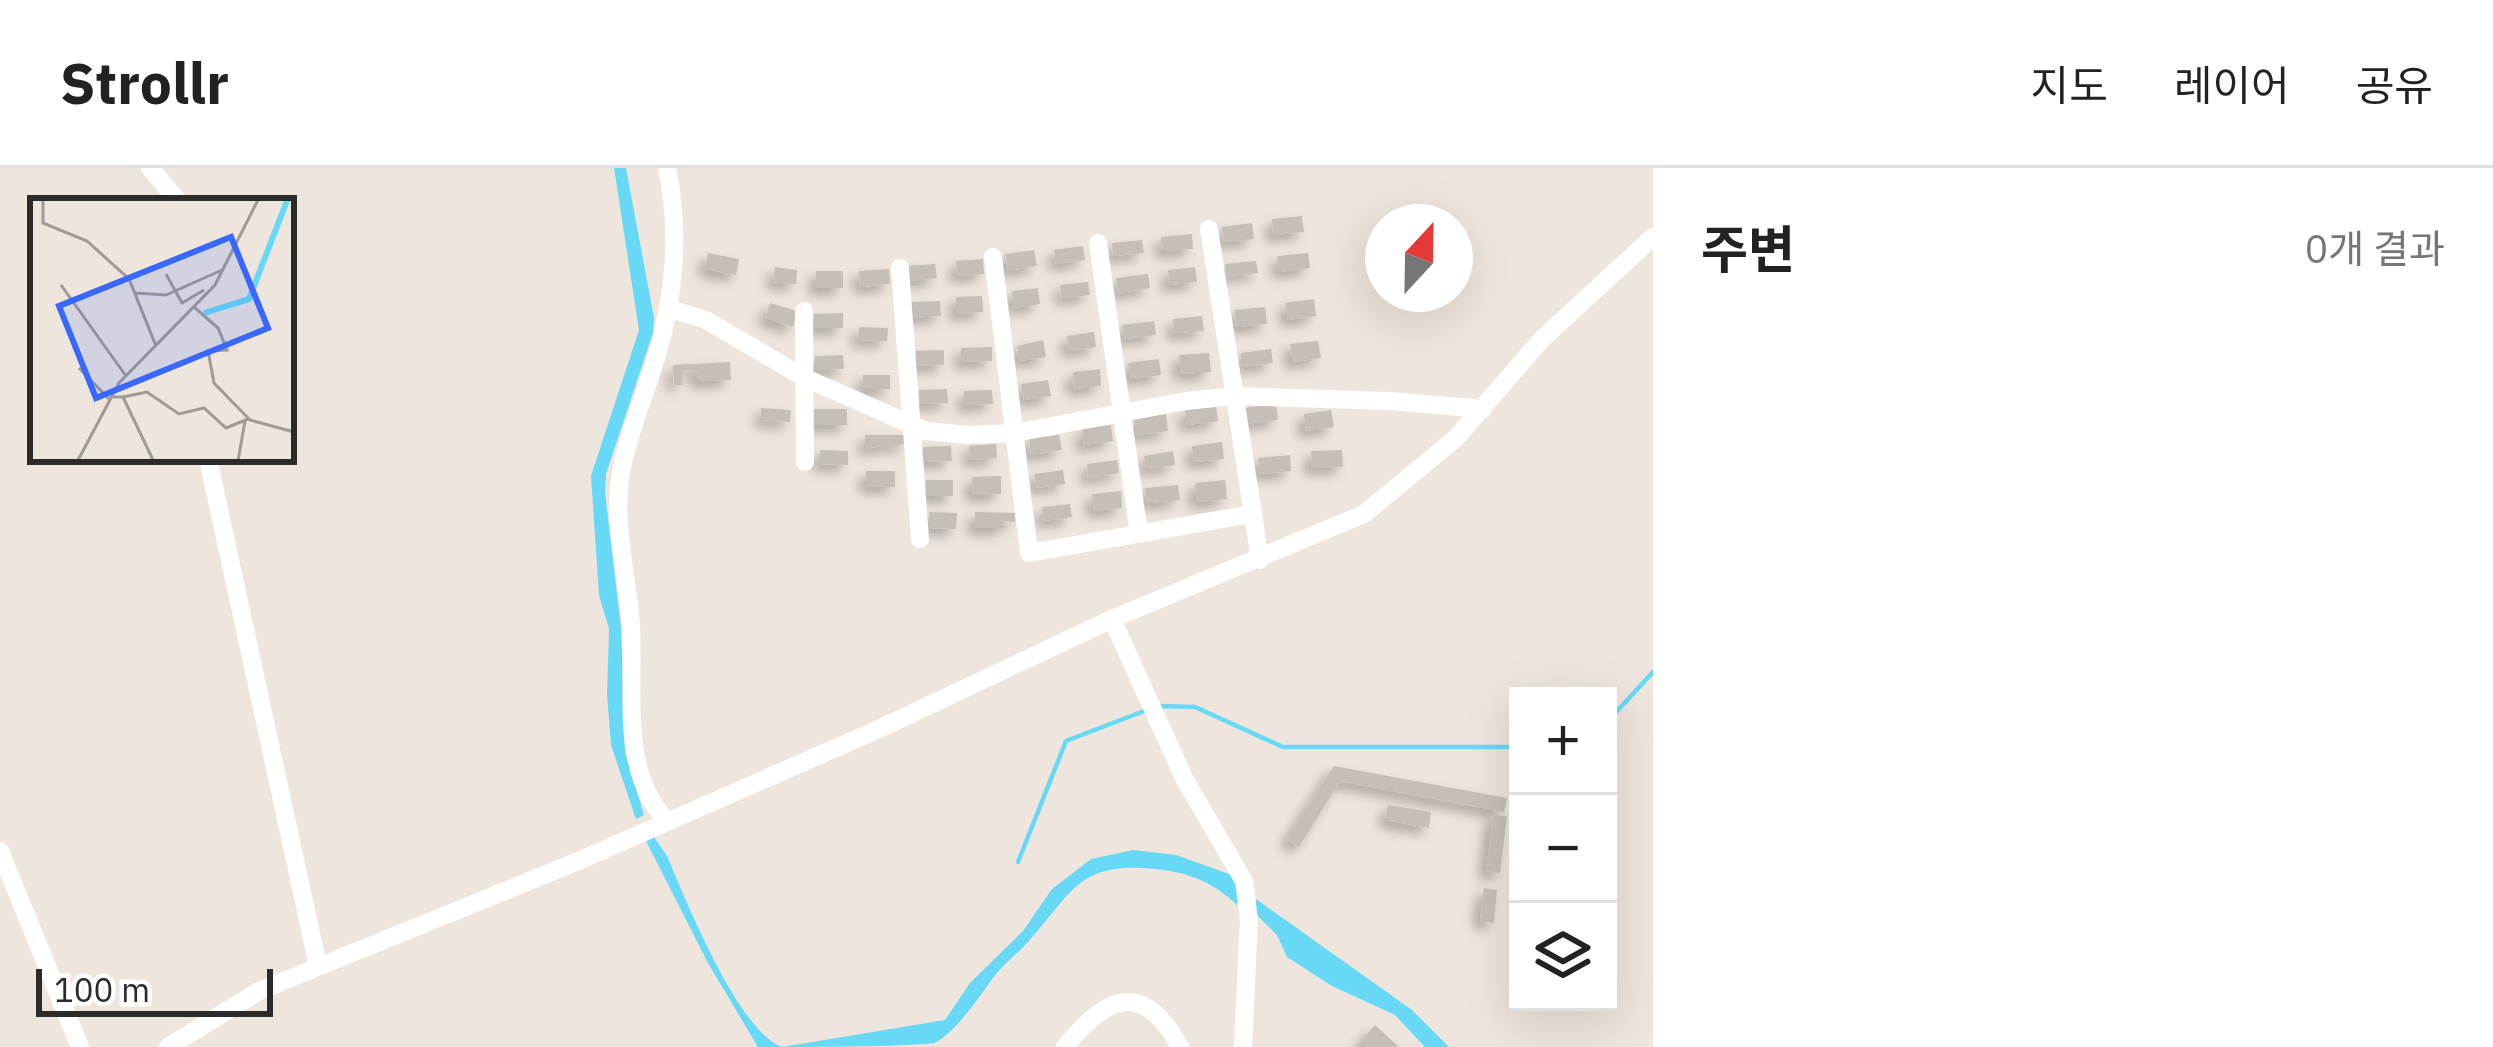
<!DOCTYPE html>
<html lang="ko">
<meta charset="utf-8">
<style>
body{margin:0;font-family:"IBM Plex Sans","Noto Sans KR",sans-serif;background:#f6f6f6;color:#222}
.controls{position:absolute;right:36px;bottom:36px;display:grid;overflow:hidden;border-radius:0px;box-shadow:0 12px 48px #0002}
.controls button{width:108px;height:108px;display:grid;place-items:center;padding:0;border:0;border-bottom:3px solid #e0e0e0;background:#fff;color:#222;font:60px sans-serif}
.compass{position:absolute;left:1365px;top:36px;width:108px;height:108px;border-radius:50%;background:#fff;box-shadow:0 12px 48px #0002;rotate:22deg}
.scale{position:absolute;left:36px;bottom:30px;width:237px;box-sizing:border-box;padding-left:12px;border:6px solid #2b2b2b;border-top:0;font-size:33px;line-height:42px;white-space:nowrap;color:#2b2b2b;-webkit-text-stroke:9px #fff;paint-order:stroke}
.list{margin:0;padding:0;list-style:none}
h2{display:flex;justify-content:space-between;align-items:center;height:156px;margin:0;padding:0 48px;font-size:51px}
h2 small{font-size:39px;font-weight:400;color:#767676}
.icon{flex:none;width:66px;height:66px;fill:none;stroke:currentColor;stroke-width:2;stroke-linecap:round;stroke-linejoin:round}
.map{position:relative;flex:none;width:1653px;height:879px;overflow:hidden}
header{display:flex;align-items:center;gap:72px;box-sizing:border-box;height:168px;padding:0 60px;background:#fff;border-bottom:3px solid #e0e0e0}
header strong{font-size:57px}
nav{display:flex;gap:66px;margin-inline-start:auto;font-size:42px}
main{display:flex}
aside{flex:1;background:#fff}
.map>svg:first-child{display:block}
.water{fill:#67d9f7}
.lines{fill:none;stroke-linecap:round;stroke-linejoin:round}
.stream{stroke:#67d9f7;stroke-width:4.5}
.building{fill:#c6bfb8;filter:url(#shadow)}
.minor{stroke:#fff;stroke-width:18}
.inset-river{fill:none;stroke:#67d9f7;stroke-width:6}
.inset-road{fill:none;stroke:#a09b95;stroke-width:3}
.view{fill:#3868ff;fill-opacity:0.15;stroke:#3868ff;stroke-width:6}
.inset-edge{fill:none;stroke:#2b2b2b;stroke-width:6}
</style>
<header>
<strong>Strollr</strong>
<nav><a>지도</a><a>레이어</a><a>공유</a></nav>
</header>
<main>
<div class="map">
<svg width="1653" height="879" viewBox="0 0 1653 879">
<defs>
<filter id="shadow"><feDropShadow dx="-7" dy="7" stdDeviation="6" flood-color="#0004"/></filter>
</defs>
<rect width="100%" height="100%" fill="#eee5dc"/>
<path class="water" d="M614,0H626L654,150L653,165L606,306L605,324L621,460L625,584L644,647L636,651L611,577L607,526L609,461L599,427L591,308L639,162Z
M654,669L667,688C686,732 738,863 782,879L945,852L970,815L1023,763L1052,721L1091,691L1133,682L1176,687L1232,707L1240,722L1237,737C1213,714 1188,704 1155,701C1077,693 1072,726 1028,774C1015,788 1001,798 990,814C978,831 953,867 934,875C903,879 796,879 758,879L708,795L646,673Z
M1256,731L1412,842L1449,879H1425L1395,847L1332,818L1287,789L1277,767L1255,745Z"/>
<g class="lines">
<path class="stream" d="M1157,538L1195,539L1283,579H1518
M1608,553L1653,504
M1018,694L1066,573L1144,543"/>
</g>
<path class="building" d="M1302,48L1304,64L1273,67L1272,51Z
M1252,55L1254,71L1223,74L1222,59Z
M1192,66L1193,81L1162,83L1161,69Z
M1142,72L1144,85L1113,88L1112,75Z
M1083,78L1085,92L1056,96L1054,82Z
M1034,82L1037,98L1008,103L1005,86Z
M708,85L739,91L736,107L705,101Z
M1308,85L1310,100L1279,104L1277,88Z
M983,91L984,106L957,108L956,93Z
M1256,93L1258,105L1227,108L1225,96Z
M935,96L937,110L909,113L907,98Z
M775,99L797,102L796,116L773,114Z
M1195,99L1197,114L1169,117L1168,102Z
M889,101L890,116L860,119L859,103Z
M816,103H843V120H816Z
M1148,106L1150,120L1118,125L1116,110Z
M1088,114L1090,127L1062,130L1060,117Z
M1038,120L1040,136L1014,140L1012,123Z
M982,128L983,144L956,146V129Z
M1314,131L1316,148L1288,152L1285,135Z
M940,133L941,148L911,150L910,134Z
M770,135L797,143L793,159L765,150Z
M1265,139L1267,156L1236,159L1235,142Z
M843,145V160H814V146Z
M1202,148L1204,163L1174,165L1173,151Z
M1154,153L1156,167L1124,171L1122,157Z
M859,159L888,160L887,173L858,172Z
M1094,164L1096,179L1069,183L1067,168Z
M1043,172L1046,189L1020,193L1017,178Z
M1318,173L1321,190L1293,194L1290,176Z
M992,179V193L961,194V180Z
M1271,181L1273,195L1242,199L1241,185Z
M944,182V197L916,198V183Z
M1209,185L1211,204L1181,206L1179,187Z
M843,187L844,201L815,202V188Z
M1159,191L1161,207L1131,211L1128,195Z
M730,194L731,212L697,213V202H682V217H674L673,197Z
M1100,201L1101,218L1074,221L1073,204Z
M863,207H890V221H863Z
M1048,212L1051,228L1024,232L1021,216Z
M947,221L948,235L920,236L919,222Z
M992,222L993,236L964,237V223Z
M1276,236L1278,252L1246,256L1244,240Z
M1216,238L1218,253L1187,257L1185,242Z
M761,240L791,242L790,254L761,252Z
M814,241H847V257H814Z
M1331,242L1334,259L1306,263L1304,246Z
M1166,246L1168,263L1136,267L1134,250Z
M1111,257L1113,273L1084,277L1082,261Z
M865,267H907V276L865,280Z
M1059,267L1062,282L1031,287L1029,271Z
M1222,274L1224,291L1194,294L1192,278Z
M996,276L997,290L970,292L969,278Z
M951,278L952,293L923,294L922,279Z
M820,282L848,283V297L819,296Z
M1342,282L1343,299L1312,300L1311,283Z
M1173,283L1175,297L1146,301L1144,288Z
M1290,287L1291,303L1260,306L1258,290Z
M1117,292L1119,305L1088,310L1087,296Z
M1063,302L1065,316L1037,320L1034,306Z
M866,303H895V319L866,318Z
M1001,308V326L973,327L972,309Z
M926,312H953V328H926Z
M1225,312L1227,331L1197,334L1195,315Z
M1178,317L1180,332L1147,335L1145,320Z
M1121,323L1122,340L1094,343L1092,326Z
M1070,336L1072,349L1044,353L1042,339Z
M929,344L957,345L956,361L929,360Z
M975,344L1015,345V354L1004,353V360H975Z
M1334,598L1507,630L1504,644L1340,613L1299,679L1287,671Z
M1388,637L1431,644L1429,660L1385,652Z
M1493,647L1507,648L1500,705L1486,703Z
M1484,720L1497,722L1494,755L1480,753Z
M1375,857L1388,869L1399,879H1356Z"/>
<g class="lines">
<path class="minor" d="M150,0L178,33
M1209,61L1260,392
M1098,75L1139,366
M993,89L1029,385L1252,346
M900,100L920,371
M670,141L706,152L805,210L926,263L968,267L1014,265L1186,233L1234,228L1390,233L1483,241
M804,143L805,294
M208,291L318,798
M1112,451L1185,612L1244,713L1249,752L1243,879
M666,652C619,602 635,522 631,459C628,408 612,356 621,304C628,265 645,228 656,190C675,129 680,62 667,0
M0,683L80,879
M168,879L259,823L576,694L879,561L1112,451L1364,346L1456,270L1542,171L1653,69
M1065,879C1109,825 1144,813 1180,879"/>
</g>
<g transform="translate(30 30)">
<rect width="264" height="264" fill="#eee5dc"/>
<path class="inset-river" d="M174,115L219,101L258,0"/>
<path class="inset-road" d="M13,0V25L57,43L99,81L126,148M136,76L152,105L174,92M31,87L96,178M105,95L136,97L192,72M164,109L188,130L197,152L178,153L184,185L220,222L264,234M49,170L79,201M80,199H93L124,264M93,199L117,194L149,216L174,210L196,230L218,221M208,263L215,223M47,264L89,185L185,87L229,0"/>
<path class="view" d="M201,39L238,130L66,200L29,108Z"/>
<rect width="264" height="264" class="inset-edge"/>
</g>
</svg>
<div class="controls">
<button>+</button>
<button>−</button>
<button><svg class="icon" aria-label="layers" viewBox="0 0 24 24"><path d="M12 4l9 5-9 5-9-5zM3 14l9 5 9-5"/></svg></button>
</div>
<svg class="compass" viewBox="-18 -18 36 36"><path d="M0-13l5 13h-10z" fill="#e53935"/><path d="M0 13l5-13h-10z" fill="#767676"/></svg>
<div class="scale">100 m</div>
</div>
<aside>
<h2>주변<small>0개 결과</small></h2>
<ul class="list">
</ul>
</aside>
</main>
